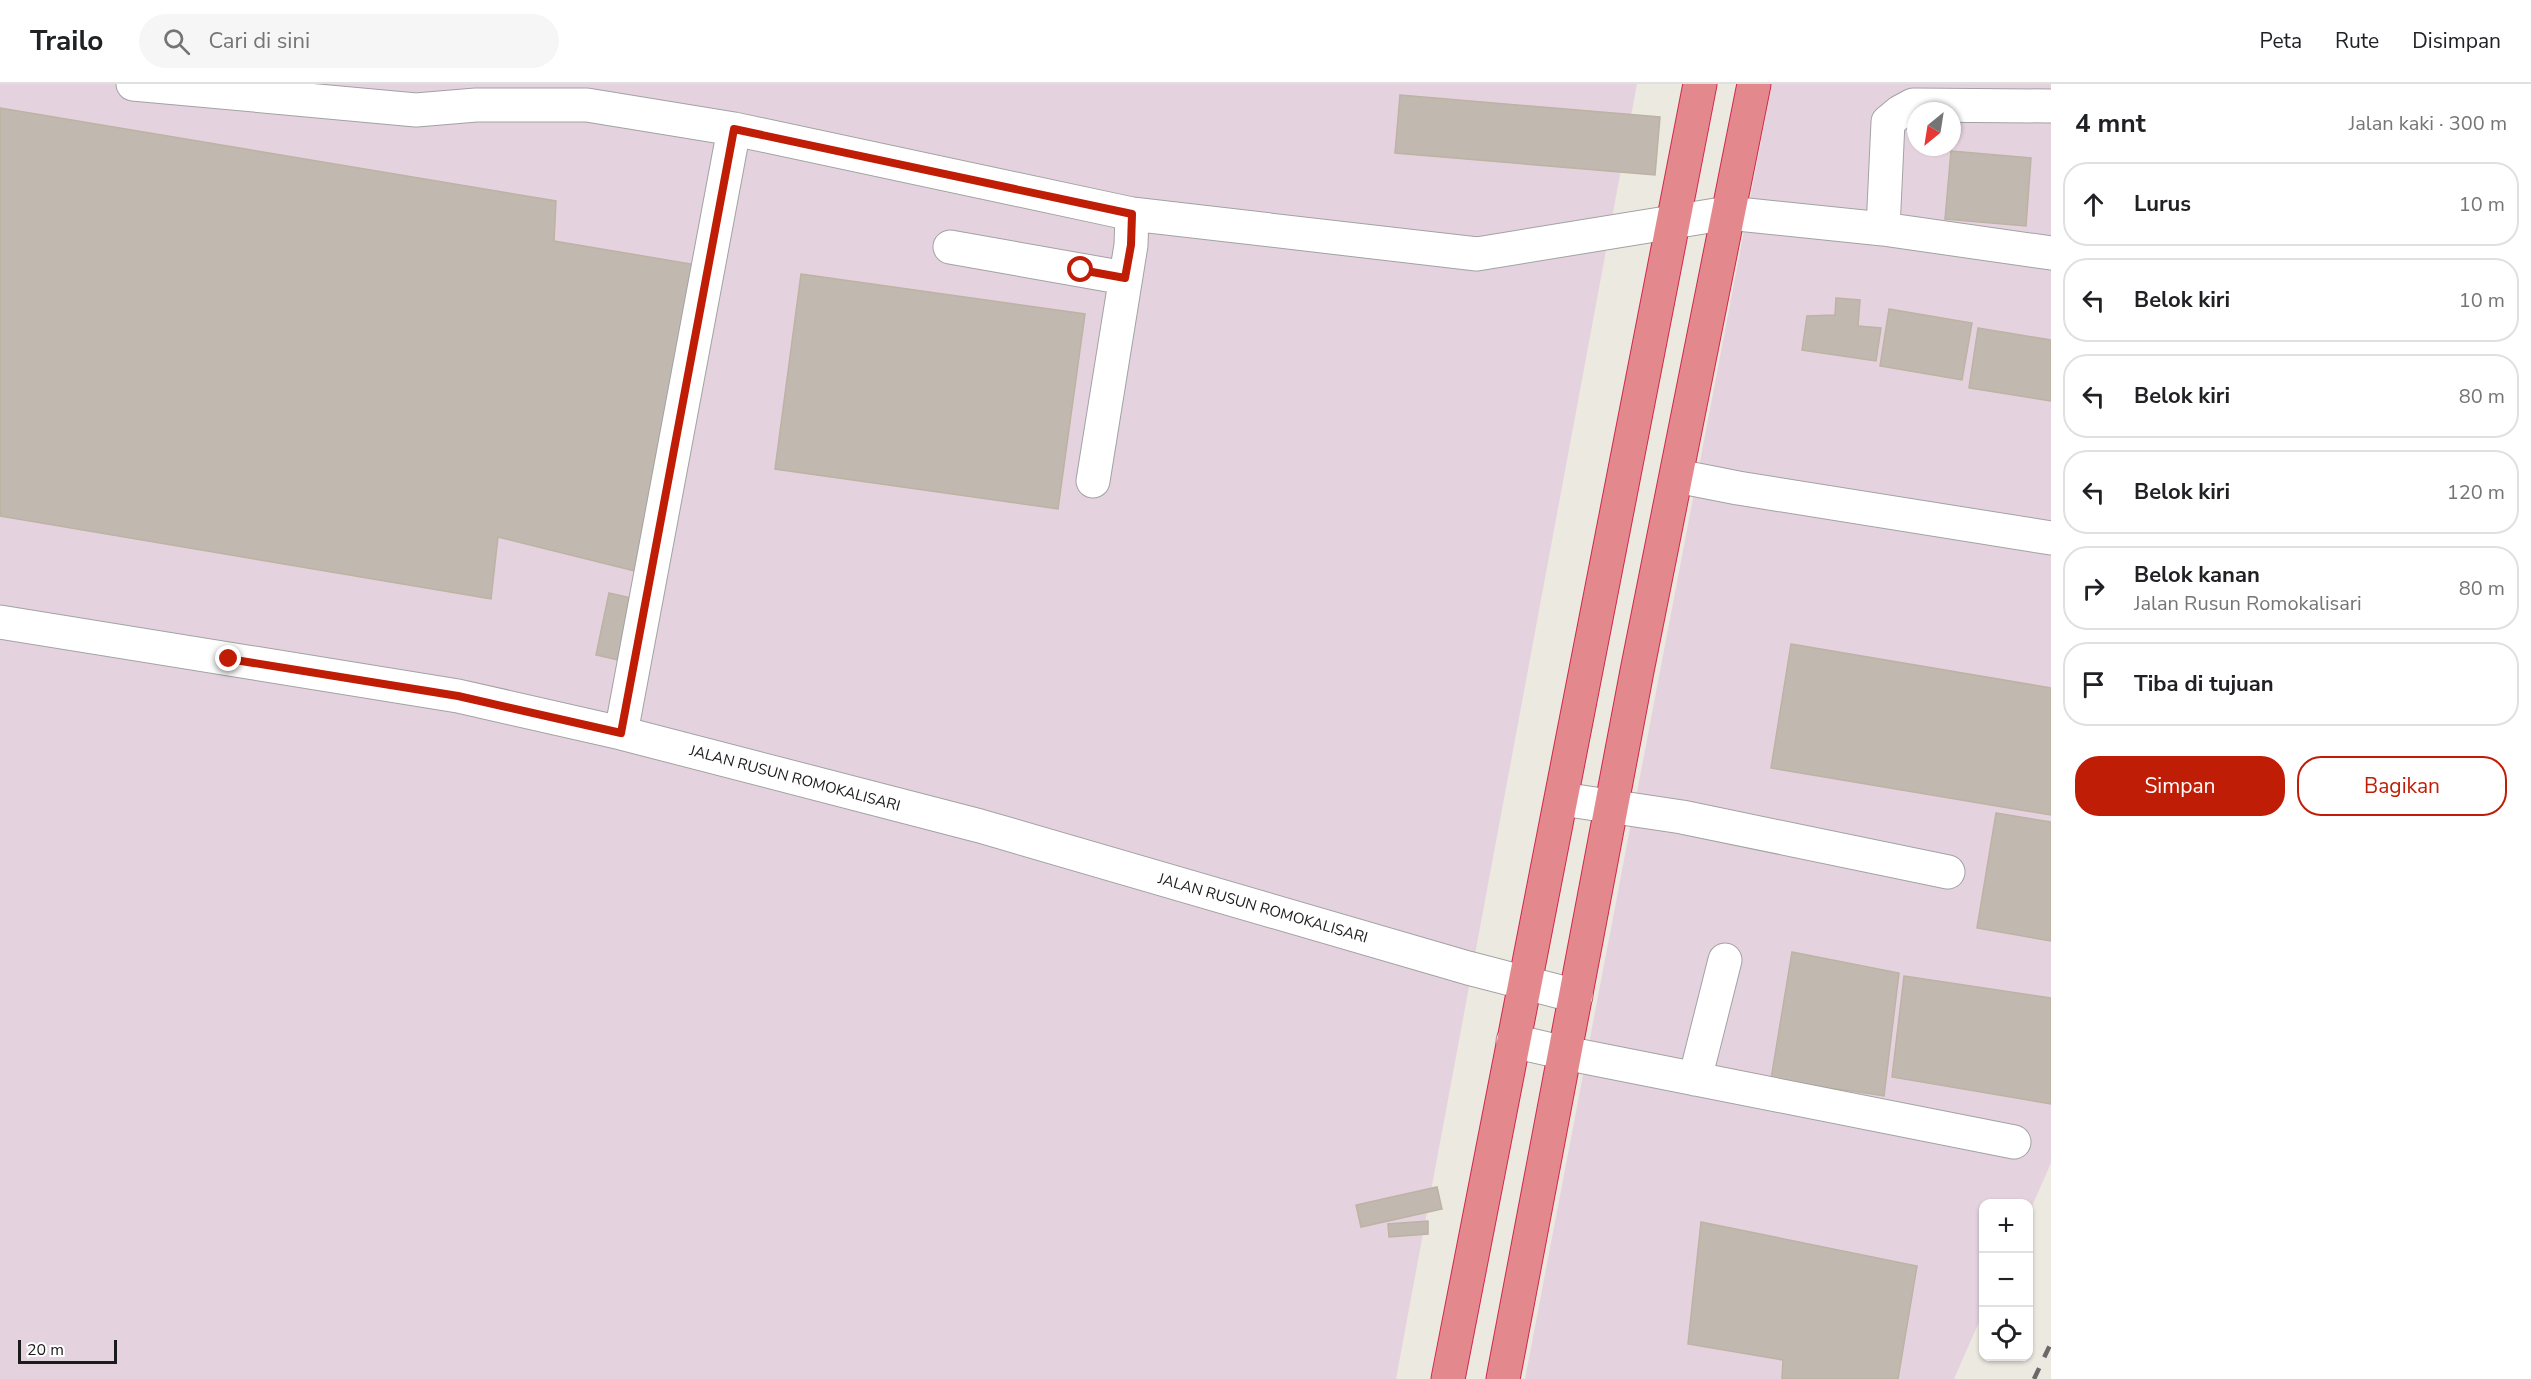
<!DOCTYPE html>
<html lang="id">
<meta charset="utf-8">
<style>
body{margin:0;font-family:"Nunito Sans",sans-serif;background:#f6f6f6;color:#202124}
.controls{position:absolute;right:18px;bottom:18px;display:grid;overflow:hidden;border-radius:12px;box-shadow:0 2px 4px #0004}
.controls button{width:54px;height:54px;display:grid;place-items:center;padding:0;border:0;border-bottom:2px solid #e0e0e0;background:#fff;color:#202124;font:30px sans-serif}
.compass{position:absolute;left:1907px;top:18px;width:54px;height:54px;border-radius:50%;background:#fff;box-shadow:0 2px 4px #0004;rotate:210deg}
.scale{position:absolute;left:18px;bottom:15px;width:99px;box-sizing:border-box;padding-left:6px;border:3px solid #1b1b1b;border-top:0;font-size:16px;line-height:21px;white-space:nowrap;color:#1b1b1b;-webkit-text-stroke:4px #fff;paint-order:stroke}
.stop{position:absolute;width:18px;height:18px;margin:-14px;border:4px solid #c01d06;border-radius:50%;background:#fff}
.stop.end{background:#c01d06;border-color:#fff;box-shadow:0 2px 6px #0008}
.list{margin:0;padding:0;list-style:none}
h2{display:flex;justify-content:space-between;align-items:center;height:78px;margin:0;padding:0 24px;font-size:26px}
h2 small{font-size:20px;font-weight:400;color:#757577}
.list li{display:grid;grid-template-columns:39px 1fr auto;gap:18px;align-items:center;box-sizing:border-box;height:84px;margin:0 12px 12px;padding:0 12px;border:2px solid #e0e0e0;border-radius:24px}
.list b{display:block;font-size:22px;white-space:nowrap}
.list p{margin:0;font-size:20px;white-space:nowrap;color:#757577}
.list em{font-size:20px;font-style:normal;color:#757577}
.actions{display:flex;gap:12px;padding:18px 24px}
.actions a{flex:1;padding:14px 0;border:2px solid #c01d06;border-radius:24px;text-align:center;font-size:21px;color:#c01d06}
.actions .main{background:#c01d06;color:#fff}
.icon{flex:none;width:33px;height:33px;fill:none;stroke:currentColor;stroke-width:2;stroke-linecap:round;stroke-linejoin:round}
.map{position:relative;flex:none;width:2051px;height:1295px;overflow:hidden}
header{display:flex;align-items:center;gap:36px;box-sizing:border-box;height:84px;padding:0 30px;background:#fff;border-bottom:2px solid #e0e0e0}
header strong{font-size:28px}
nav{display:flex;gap:33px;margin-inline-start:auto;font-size:21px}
.search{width:420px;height:54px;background:#f6f6f6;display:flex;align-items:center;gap:15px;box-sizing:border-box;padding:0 21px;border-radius:33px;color:#757577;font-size:22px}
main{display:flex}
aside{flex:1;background:#fff}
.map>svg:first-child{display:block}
.industrial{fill:#e5d2df;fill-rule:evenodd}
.building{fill:#c1b9b0;stroke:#bdb2a3;stroke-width:1.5}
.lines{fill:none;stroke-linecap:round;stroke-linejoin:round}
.minor-casing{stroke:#a2a2a2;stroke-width:35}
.highway-casing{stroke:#d0284c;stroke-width:35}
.minor{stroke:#fff;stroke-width:33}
.highway{stroke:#e3898e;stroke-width:33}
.rail{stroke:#696969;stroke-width:4.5;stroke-dasharray:12 12;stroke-linecap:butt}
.route{stroke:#c01d06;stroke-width:8}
.labels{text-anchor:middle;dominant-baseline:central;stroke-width:5;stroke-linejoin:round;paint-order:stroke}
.street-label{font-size:15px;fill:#1b1b1b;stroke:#fff}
</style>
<header>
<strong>Trailo</strong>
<div class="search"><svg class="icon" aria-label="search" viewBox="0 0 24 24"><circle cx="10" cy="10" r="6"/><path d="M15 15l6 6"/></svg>Cari di sini</div>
<nav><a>Peta</a><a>Rute</a><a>Disimpan</a></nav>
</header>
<main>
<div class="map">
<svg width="2051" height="1295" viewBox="0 0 2051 1295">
<rect width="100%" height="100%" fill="#eceae0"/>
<path class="industrial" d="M0,0H1637L1396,1295H0Z
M1772,0H2051V1079L2029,1129L2028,1120H1984L1983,1229L1954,1295H1525ZM1916,27H1952V63H1916Z"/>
<path class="building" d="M1400,11L1660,33L1655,91L1395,69Z
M0,24L556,117L554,157L697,181L647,490L498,453L491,515L0,432Z
M1951,67L2031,74L2026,142L1945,135Z
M801,190L1085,230L1058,425L775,385Z
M1836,214L1860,216L1858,242L1881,244L1876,277L1802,266L1807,232L1835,231Z
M1889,225L1972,239L1962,296L1880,282Z
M1978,244L2051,256V317L1969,304Z
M609,509L636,515L623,577L596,571Z
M1791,560L2051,604V731L1771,684Z
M1996,729L2051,738V857L1977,844Z
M1792,868L1899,889L1884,1012L1771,995Z
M1904,892L2051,914V1020L1892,993Z
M1437,1103L1442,1125L1361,1143L1356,1121Z
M1428,1137V1150L1389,1153L1388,1140Z
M1701,1138L1917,1182L1898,1295H1782L1783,1276L1688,1260Z"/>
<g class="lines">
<g class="minor-casing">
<path id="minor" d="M133,0L416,26L476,21H587L734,45L1132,130L1477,170L1728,129L1883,145L2051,169
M1883,145L1888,38L1900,28L1913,21L2051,22
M950,163L1125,194
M1677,392L1738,404L2051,454
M1093,397L1131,161L1132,130
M0,538L458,612L621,649L980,742L1468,884L1576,912
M621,649L734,45
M1562,715L1682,733L1948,788
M1513,957L1565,969L2014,1058
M1695,995L1725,876"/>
</g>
<g class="highway-casing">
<path id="highway" d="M1448,1295L1700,0
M1503,1295L1637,587L1754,0"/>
</g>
<use href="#minor" class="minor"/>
<use href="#highway" class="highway"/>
<path class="rail" d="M2034,1295L2051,1259"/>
</g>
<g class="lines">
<path class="route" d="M229,575L458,612L621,649L734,45L1132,130L1131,161L1125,194L1081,186"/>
</g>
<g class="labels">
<g class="street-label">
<text transform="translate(795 694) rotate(15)">JALAN RUSUN ROMOKALISARI</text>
<text transform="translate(1263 824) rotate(16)">JALAN RUSUN ROMOKALISARI</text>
</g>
</g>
</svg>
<div class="controls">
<button>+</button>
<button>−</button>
<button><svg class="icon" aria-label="locate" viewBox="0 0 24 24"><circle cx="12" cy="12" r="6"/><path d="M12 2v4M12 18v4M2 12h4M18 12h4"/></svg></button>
</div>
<svg class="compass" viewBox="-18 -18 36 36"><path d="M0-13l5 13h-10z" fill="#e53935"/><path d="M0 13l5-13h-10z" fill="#757577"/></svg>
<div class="scale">20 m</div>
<div class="stop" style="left:1081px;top:186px"></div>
<div class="stop end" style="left:229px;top:575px"></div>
</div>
<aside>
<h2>4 mnt<small>Jalan kaki · 300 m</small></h2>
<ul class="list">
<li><svg class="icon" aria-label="ahead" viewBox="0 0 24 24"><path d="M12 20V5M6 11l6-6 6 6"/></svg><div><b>Lurus</b></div><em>10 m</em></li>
<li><svg class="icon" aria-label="left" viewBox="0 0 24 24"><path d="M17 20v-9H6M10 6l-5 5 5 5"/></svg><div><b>Belok kiri</b></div><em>10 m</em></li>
<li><svg class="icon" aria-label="left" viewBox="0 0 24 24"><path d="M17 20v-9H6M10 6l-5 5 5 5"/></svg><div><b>Belok kiri</b></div><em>80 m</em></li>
<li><svg class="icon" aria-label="left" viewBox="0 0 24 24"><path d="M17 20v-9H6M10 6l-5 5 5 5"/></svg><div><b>Belok kiri</b></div><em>120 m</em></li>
<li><svg class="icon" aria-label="right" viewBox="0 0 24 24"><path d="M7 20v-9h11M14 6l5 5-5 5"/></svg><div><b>Belok kanan</b><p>Jalan Rusun Romokalisari</p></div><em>80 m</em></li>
<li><svg class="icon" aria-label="arrive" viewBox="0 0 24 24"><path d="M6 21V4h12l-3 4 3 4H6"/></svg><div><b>Tiba di tujuan</b></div></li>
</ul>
<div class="actions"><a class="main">Simpan</a><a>Bagikan</a></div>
</aside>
</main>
